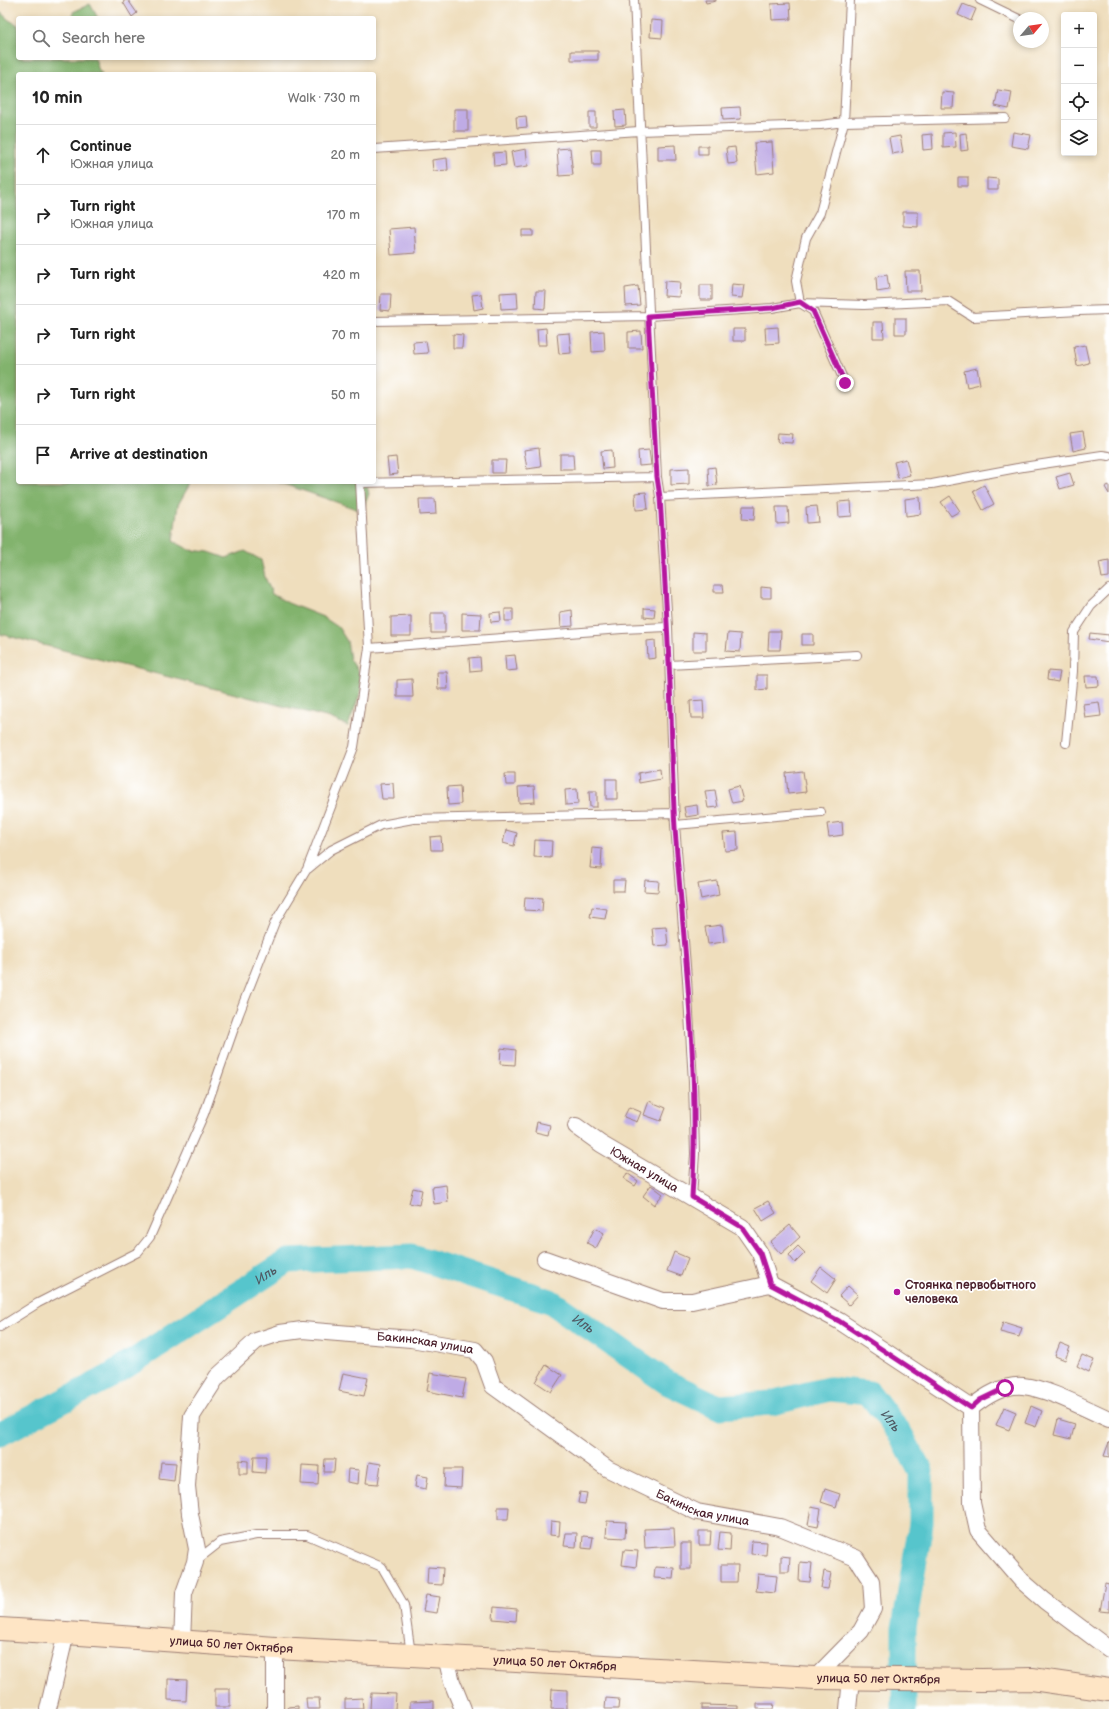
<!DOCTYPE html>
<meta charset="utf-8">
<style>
body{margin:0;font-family:"Balsamiq Sans",sans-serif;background:#f2f2f2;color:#222}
.controls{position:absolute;right:12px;top:12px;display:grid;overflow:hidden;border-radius:4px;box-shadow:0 2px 6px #0003}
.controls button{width:36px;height:36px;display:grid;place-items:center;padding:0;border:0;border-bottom:1px solid #e0e0e0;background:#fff;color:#222;font:20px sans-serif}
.compass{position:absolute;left:1013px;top:12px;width:36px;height:36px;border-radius:50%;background:#fff;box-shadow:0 2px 6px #0003;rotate:61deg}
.stop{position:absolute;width:12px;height:12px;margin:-9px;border:3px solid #b5179e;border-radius:50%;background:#fff}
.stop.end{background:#b5179e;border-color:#fff;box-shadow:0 1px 4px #0008}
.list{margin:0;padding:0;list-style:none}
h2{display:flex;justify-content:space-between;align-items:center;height:52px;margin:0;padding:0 16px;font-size:17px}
h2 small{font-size:13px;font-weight:400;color:#767676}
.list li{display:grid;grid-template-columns:26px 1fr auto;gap:12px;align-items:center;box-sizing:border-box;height:60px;padding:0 16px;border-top:1px solid #e0e0e0}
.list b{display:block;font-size:15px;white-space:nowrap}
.list p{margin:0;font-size:13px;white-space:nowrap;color:#767676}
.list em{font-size:13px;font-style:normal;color:#767676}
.icon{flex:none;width:22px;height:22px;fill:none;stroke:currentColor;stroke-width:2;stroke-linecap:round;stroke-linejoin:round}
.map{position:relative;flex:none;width:1109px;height:1709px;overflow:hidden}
.search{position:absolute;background:#fff;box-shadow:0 2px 6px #0003;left:16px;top:16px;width:360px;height:44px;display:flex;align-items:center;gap:10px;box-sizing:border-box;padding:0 14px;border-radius:4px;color:#767676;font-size:15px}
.panel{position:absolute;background:#fff;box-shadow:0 2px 6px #0003;left:16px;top:72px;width:360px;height:412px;border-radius:4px}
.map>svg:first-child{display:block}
.forest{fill:#82b36d;stroke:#66694c}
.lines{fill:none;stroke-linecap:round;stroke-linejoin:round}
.river{stroke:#57c5cc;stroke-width:25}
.building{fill:#bfabe5}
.lane-casing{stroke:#9c7e74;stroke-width:10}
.street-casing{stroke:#9c7e74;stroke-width:18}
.secondary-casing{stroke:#9c7e74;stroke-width:24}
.lane{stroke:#fff;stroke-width:8}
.street{stroke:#fff;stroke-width:16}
.secondary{stroke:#fee5c5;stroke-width:22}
.route{stroke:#b5179e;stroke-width:5}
.poi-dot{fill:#b5179e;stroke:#fff;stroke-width:1.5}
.labels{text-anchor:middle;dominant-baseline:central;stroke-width:3.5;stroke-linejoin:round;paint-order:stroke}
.street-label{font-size:12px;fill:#4a1f2b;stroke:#fff}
.poi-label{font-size:12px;font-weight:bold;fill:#4a1f2b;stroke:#fff;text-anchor:start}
.water-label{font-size:13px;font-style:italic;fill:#4f5963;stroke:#fff}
</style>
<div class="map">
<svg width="1109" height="1709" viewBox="0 0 1109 1709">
<rect width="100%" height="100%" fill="#fff"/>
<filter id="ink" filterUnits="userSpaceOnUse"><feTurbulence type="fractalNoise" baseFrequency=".025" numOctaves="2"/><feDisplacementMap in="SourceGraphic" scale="8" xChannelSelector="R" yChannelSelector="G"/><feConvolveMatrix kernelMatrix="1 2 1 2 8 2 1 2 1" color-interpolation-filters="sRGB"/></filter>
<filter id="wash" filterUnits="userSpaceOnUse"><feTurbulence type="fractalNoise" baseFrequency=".012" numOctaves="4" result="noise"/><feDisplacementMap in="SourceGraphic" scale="16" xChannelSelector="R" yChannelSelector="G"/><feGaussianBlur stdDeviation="0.9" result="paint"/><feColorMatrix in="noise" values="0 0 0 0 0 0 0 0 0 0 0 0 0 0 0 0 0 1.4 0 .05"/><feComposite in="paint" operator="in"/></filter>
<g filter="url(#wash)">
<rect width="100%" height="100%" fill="#efdebd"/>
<path class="forest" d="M90,4L98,18H73V12Z
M0,12L9,20L18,25V58H95L99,71L103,74H18V482H191L178,505L173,541L190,550L209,552L226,558L245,551L261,560L265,577L272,594L288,603L323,617L338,627L347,641L350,659L359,673L361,691L348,726L330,718L0,634Z
M278,482H366L369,494L362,511Z"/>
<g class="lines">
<path class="river" id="s1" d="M0,1434L109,1377L288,1261L412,1256L550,1301L668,1383L719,1407L771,1403L829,1389L869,1393L901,1435L921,1472V1523L904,1628V1709"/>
</g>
<g id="blocks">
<path class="building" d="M126,0H128L137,13L132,17L123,2Z
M705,0H716V1L706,3Z
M790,3L791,19L772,20L771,4Z
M963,4L976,9L971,21L958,15Z
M651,20L663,21L662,38L650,37Z
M571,51H598V60H571Z
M998,90L1012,92L1009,109L995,106Z
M942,92L954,93L953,108H941Z
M740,107L741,119L723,120L722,108Z
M454,109H468V131H454Z
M625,110L626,125L615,126L614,111Z
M589,112H596V127H589Z
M526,116L527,127L517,128L516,117Z
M955,132L956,147L943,148V133Z
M1013,132L1031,135L1028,149L1011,146Z
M966,133L968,150L961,151L960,134Z
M932,134L933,149L923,150L922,135Z
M900,136L903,152L892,154L889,138Z
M772,142L774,172L757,174L754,143Z
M675,145L676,160H658V146Z
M698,146H708V154H698Z
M735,147L737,163L728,164L726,148Z
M570,148L573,175L559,176L557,149Z
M526,149L528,166L514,168L511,152Z
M592,150H601V165H593Z
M505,152L506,165L494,166L493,153Z
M447,158L448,170L433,171L432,160Z
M958,177H968V186H958Z
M987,178L998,179V190H987Z
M903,212H918V227L903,226Z
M414,227L416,253L391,255L389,229Z
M522,230H533V236H522Z
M905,271H920L921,291H906Z
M887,275L889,290L877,292L876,277Z
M665,281L680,282L679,297L664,296Z
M732,284L744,285L742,298L731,297Z
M700,285H712V300H700Z
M638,286L640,305L626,306L625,288Z
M536,291H546L545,309L535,308Z
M517,292L518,308L501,309L500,293Z
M381,294H391L390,311L380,310Z
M481,294L483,308L474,310L472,295Z
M895,318H906V334H895Z
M873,322H883L884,338H873Z
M778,327L779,343L766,344L765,328Z
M546,328L547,345H538L537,329Z
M733,329H745V341H733Z
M604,331L605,351L592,352L591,332Z
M641,331L642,348H628V332Z
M569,333L571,353L559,354L557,334Z
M453,334L463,335L462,348H453Z
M426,341L428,353L414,354L413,342Z
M1085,345L1089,363L1077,366L1074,347Z
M977,368L980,384L967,387L964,371Z
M1083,432L1086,448L1073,451L1070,434Z
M778,433L793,434L792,443L777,442Z
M539,448L541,467L527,469L524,450Z
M612,450L613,468L603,469L601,451Z
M649,450L651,465L639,466L638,451Z
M560,454H573L574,469H560Z
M396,457L398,474L389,475L387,458Z
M906,459L910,475L898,478L894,462Z
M492,460H506L505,473H492Z
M715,467L717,485L709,486L708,468Z
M689,468V484L671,485V469Z
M1070,473L1074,485L1060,489L1056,477Z
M984,485L994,504L983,510L973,491Z
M1109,485V494L1105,487Z
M646,492L648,509L636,510L635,493Z
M950,496L960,511L951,516L941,502Z
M920,497L921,514L906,516L905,499Z
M419,499H435L436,514L420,515Z
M851,501L852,516L839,517L838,502Z
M743,506H755L754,520L742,519Z
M817,506L819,522L807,523L806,507Z
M776,507H788L789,523L777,524Z
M1109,560V577L1102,578L1099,562Z
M714,585H723L724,592H714Z
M761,587L771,588V598H761Z
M644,608L655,609L654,618L644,617Z
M505,609H513V621H505Z
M572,610L573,626L561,627L560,612Z
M500,612L501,621L491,622L490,613Z
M431,613H445V633H431Z
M462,613L481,614L480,630H462Z
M411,616V636H391V617Z
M769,631H781L780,650H768Z
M693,632L706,633V651H693Z
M728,633L741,634L740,652L726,651Z
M1090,633L1109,635V642L1089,639Z
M802,634H813V645H802Z
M655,640L656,658L648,659L647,641Z
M515,655L517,670L506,671L505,656Z
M480,657L481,670L470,671L469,658Z
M1048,671L1060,672L1058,682L1047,680Z
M437,672H447L448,689H438Z
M757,675H767V689L757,690Z
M1085,676H1098L1099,686L1086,687Z
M412,679L413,697H397V680Z
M703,700L704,718H691L690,701Z
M1099,702L1101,716L1085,718L1083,704Z
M660,769L661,779L639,783L638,773Z
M803,771L806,792L788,794L786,773Z
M505,774H515V785H506Z
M606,779H617V799H606Z
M393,783L394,799H382L380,784Z
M460,786L461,804L448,805L447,787Z
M534,786L535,802L519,803L518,787Z
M739,786L743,801L732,803L728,789Z
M577,789L578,804L566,805L565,790Z
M715,790L718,807L708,808L705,791Z
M589,791H597V807H590Z
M697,805L698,815L686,817L684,807Z
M842,822L843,835L829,837L827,824Z
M506,830L517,833L514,846L503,843Z
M737,832L738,850L725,851L723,833Z
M441,836L442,850H431L430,837Z
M535,840L552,841L551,858L534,857Z
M592,848L602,849L601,869L590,868Z
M613,880H625L624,891H613Z
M645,880L659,881L658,892L644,891Z
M717,881L719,895L701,899L698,884Z
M525,897L543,898L542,911L524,910Z
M592,907L607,909L605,919L590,917Z
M722,925L724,942L708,944L705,927Z
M666,927L668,945L654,946L652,928Z
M501,1048L516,1050L515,1065L500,1064Z
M649,1101L666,1108L661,1121L644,1115Z
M629,1107L641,1112L637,1122L624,1117Z
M537,1122L550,1125L548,1135L535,1132Z
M627,1173L638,1181L635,1186L624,1179Z
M446,1185L448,1202L434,1204L432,1187Z
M651,1185L663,1194L654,1205L643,1196Z
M413,1188L422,1190L419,1205L409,1203Z
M768,1201L776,1213L763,1221L755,1208Z
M790,1225L800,1237L781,1254L770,1242Z
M595,1228L604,1233L596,1248L587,1243Z
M798,1246L805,1253L795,1263L789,1255Z
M674,1252L688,1258L681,1276L667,1271Z
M821,1267L836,1279L827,1293L811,1281Z
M848,1286L858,1295L849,1305L839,1296Z
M1003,1322L1022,1328L1019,1337L1000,1332Z
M1060,1343L1070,1347L1065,1360L1055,1356Z
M1082,1355L1094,1360L1089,1372L1077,1366Z
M546,1365L562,1375L551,1392L536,1382Z
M343,1373L368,1378L364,1396L339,1391Z
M430,1373L466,1379L462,1398L427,1391Z
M1031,1406L1042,1411L1036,1427L1025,1423Z
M1004,1407L1016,1412L1009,1430L996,1425Z
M1058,1419L1075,1424L1071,1439L1054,1435Z
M1109,1442V1457L1104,1456Z
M254,1456H266L265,1473L253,1472Z
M325,1459H335L334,1472H324Z
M239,1460L248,1461V1474H239Z
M161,1462L176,1463L174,1481L159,1479Z
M369,1462L381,1464L378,1484L366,1483Z
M302,1465L319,1466L318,1485L301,1484Z
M348,1469L359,1470L358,1484L347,1482Z
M445,1469H462L461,1488L444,1487Z
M417,1475L428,1477L426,1489L415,1487Z
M825,1489L840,1494L836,1507L821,1502Z
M580,1492L587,1493L585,1504L578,1503Z
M498,1507H509L508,1519H498Z
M811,1507L821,1509L818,1527L808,1525Z
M551,1521L560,1522L559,1536L550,1535Z
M607,1521L626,1522L625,1538L606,1537Z
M674,1528L675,1546L645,1548L644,1529Z
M699,1531H711L710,1545H699Z
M720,1532L731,1533L730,1551L718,1550Z
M566,1533H577L576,1547L564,1546Z
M583,1536L593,1537L591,1549L582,1548Z
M752,1541L767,1542L766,1555L751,1554Z
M681,1543H691V1569H681Z
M624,1550L638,1551L636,1567L622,1565Z
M781,1556L790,1557L789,1572H781Z
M800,1562L812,1563L810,1582L799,1581Z
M721,1565H738L737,1582H721Z
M428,1567L443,1568L442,1585L427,1584Z
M655,1567L674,1568L673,1579L654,1578Z
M824,1571L831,1573L828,1589L821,1588Z
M758,1574L777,1576L775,1593L756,1591Z
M1105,1583L1109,1584V1612L1100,1611Z
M426,1595L440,1597L437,1613L423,1611Z
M494,1607L517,1609L516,1621L493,1619Z
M168,1679L187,1680L186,1701L168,1700Z
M215,1689H230V1707H215Z
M552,1689L567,1690V1709H551Z
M371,1693L396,1694L395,1709H370Z
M306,1698H319L320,1709H307Z
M362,1698L363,1709H345V1699Z
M606,1698L619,1699L618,1709H605Z
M434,1701V1709H410V1702Z
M757,1704H774L773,1709H757Z
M702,1705L738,1706V1709H702Z
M298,1706V1709H288V1707Z"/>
</g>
</g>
<g filter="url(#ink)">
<use href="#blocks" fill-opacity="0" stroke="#9c7e74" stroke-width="1"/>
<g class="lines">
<g class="lane-casing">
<path id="lane" d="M634,0L657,477L660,497L668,627L675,825L687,979L693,1082L695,1154L692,1197
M980,0L1019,19
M374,149L639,131L821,125L844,122L1005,118
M374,321L648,316L772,308L800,303L864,305L948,301L973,317L1079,311L1109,310
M845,383L813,311L800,303L796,281L806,238L820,213L844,122L850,0
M360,483L657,477
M660,497L932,484L1023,467L1102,455L1109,456
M369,648L622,629L668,627
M669,665L857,655
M1066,743L1073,671L1074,632L1091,606L1109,589
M675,825L821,812
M308,869L331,850L381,825L413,819L675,813
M0,1327L38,1303L138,1252L150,1237L204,1114L239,1014L275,922L307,869L354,747L369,648L360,482
M197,1560L220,1542L256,1535H307L382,1567L404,1605L411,1654"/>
</g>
<g class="street-casing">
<g id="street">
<path id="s2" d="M576,1126L601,1144L742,1227L760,1253L770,1284"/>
<path d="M545,1259L663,1301H692L770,1284L839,1321L971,1408"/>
<path d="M971,1408L972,1503L978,1530L1022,1581L1045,1601L1109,1649"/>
<path d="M971,1408C985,1396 1005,1384 1023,1386C1050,1389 1084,1408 1109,1419"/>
<path id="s3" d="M182,1642L184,1593L195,1562L197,1549L190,1514L187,1486L192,1416L217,1377L256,1341L280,1333L302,1330L411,1339L475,1350L484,1361L493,1386L608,1469L697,1512L780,1527L856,1558L871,1581L873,1609L861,1631L815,1678"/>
<path d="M275,1648V1709"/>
<path d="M446,1657L452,1682L463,1709"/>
<path d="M48,1709L66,1633"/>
<path d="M848,1709L851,1679"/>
</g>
</g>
<g class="secondary-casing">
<g id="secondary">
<path id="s4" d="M0,1629L66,1633L275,1648L412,1655L815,1678L982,1680L1032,1679L1109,1690"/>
</g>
</g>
<use href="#lane" class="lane"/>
<use href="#street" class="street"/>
<use href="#secondary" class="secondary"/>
</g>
</g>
<g class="lines" filter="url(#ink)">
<path class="route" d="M845,383L813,311L800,302L772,308L648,316L657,477L660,497C664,559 667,621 670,683C672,731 672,780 675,828C684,949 700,1075 692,1197L742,1227L760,1253L770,1284L839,1321L971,1408L980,1400L1005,1388"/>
</g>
<circle class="poi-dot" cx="897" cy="1292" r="4"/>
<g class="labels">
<g class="street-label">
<text stroke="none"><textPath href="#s2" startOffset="81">Южная улица</textPath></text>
<text stroke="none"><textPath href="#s3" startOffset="500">Бакинская улица</textPath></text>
<text stroke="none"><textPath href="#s3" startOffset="836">Бакинская улица</textPath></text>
<text stroke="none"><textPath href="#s4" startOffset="232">улица 50 лет Октября</textPath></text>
<text stroke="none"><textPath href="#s4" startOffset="556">улица 50 лет Октября</textPath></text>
<text stroke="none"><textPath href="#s4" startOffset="880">улица 50 лет Октября</textPath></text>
</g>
<g class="poi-label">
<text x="905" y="1285">Стоянка первобытного<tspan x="905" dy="14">человека</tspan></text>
</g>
<g class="water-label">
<text stroke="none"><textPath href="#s1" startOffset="310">Иль</textPath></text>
<text stroke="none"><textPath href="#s1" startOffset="646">Иль</textPath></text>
<text stroke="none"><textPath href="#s1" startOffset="993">Иль</textPath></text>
</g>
</g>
</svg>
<div class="controls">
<button>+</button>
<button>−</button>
<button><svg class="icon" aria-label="locate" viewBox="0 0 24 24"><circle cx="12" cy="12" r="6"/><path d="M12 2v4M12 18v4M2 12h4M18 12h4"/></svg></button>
<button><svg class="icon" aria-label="layers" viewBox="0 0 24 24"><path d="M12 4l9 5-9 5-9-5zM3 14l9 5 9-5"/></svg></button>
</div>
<svg class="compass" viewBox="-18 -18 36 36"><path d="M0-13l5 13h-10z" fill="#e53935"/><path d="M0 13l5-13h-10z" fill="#767676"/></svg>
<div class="stop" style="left:1005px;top:1388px"></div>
<div class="stop end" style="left:845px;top:383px"></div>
<div class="search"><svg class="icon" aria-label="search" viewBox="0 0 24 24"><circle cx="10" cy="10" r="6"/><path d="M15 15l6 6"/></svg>Search here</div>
<section class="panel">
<h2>10 min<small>Walk · 730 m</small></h2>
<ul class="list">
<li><svg class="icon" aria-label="ahead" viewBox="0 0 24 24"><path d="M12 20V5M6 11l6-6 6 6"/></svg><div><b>Continue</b><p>Южная улица</p></div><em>20 m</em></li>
<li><svg class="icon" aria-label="right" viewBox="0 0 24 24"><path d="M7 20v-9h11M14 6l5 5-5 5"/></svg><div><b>Turn right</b><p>Южная улица</p></div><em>170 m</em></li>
<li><svg class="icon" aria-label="right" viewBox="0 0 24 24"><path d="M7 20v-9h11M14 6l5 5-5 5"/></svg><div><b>Turn right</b></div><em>420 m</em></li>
<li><svg class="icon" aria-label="right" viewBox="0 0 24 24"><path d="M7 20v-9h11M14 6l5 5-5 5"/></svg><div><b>Turn right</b></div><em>70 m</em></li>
<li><svg class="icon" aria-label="right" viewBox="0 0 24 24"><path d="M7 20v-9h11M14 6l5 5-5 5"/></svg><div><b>Turn right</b></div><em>50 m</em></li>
<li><svg class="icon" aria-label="arrive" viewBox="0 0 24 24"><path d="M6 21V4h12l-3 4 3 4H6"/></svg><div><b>Arrive at destination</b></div></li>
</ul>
</section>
</div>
